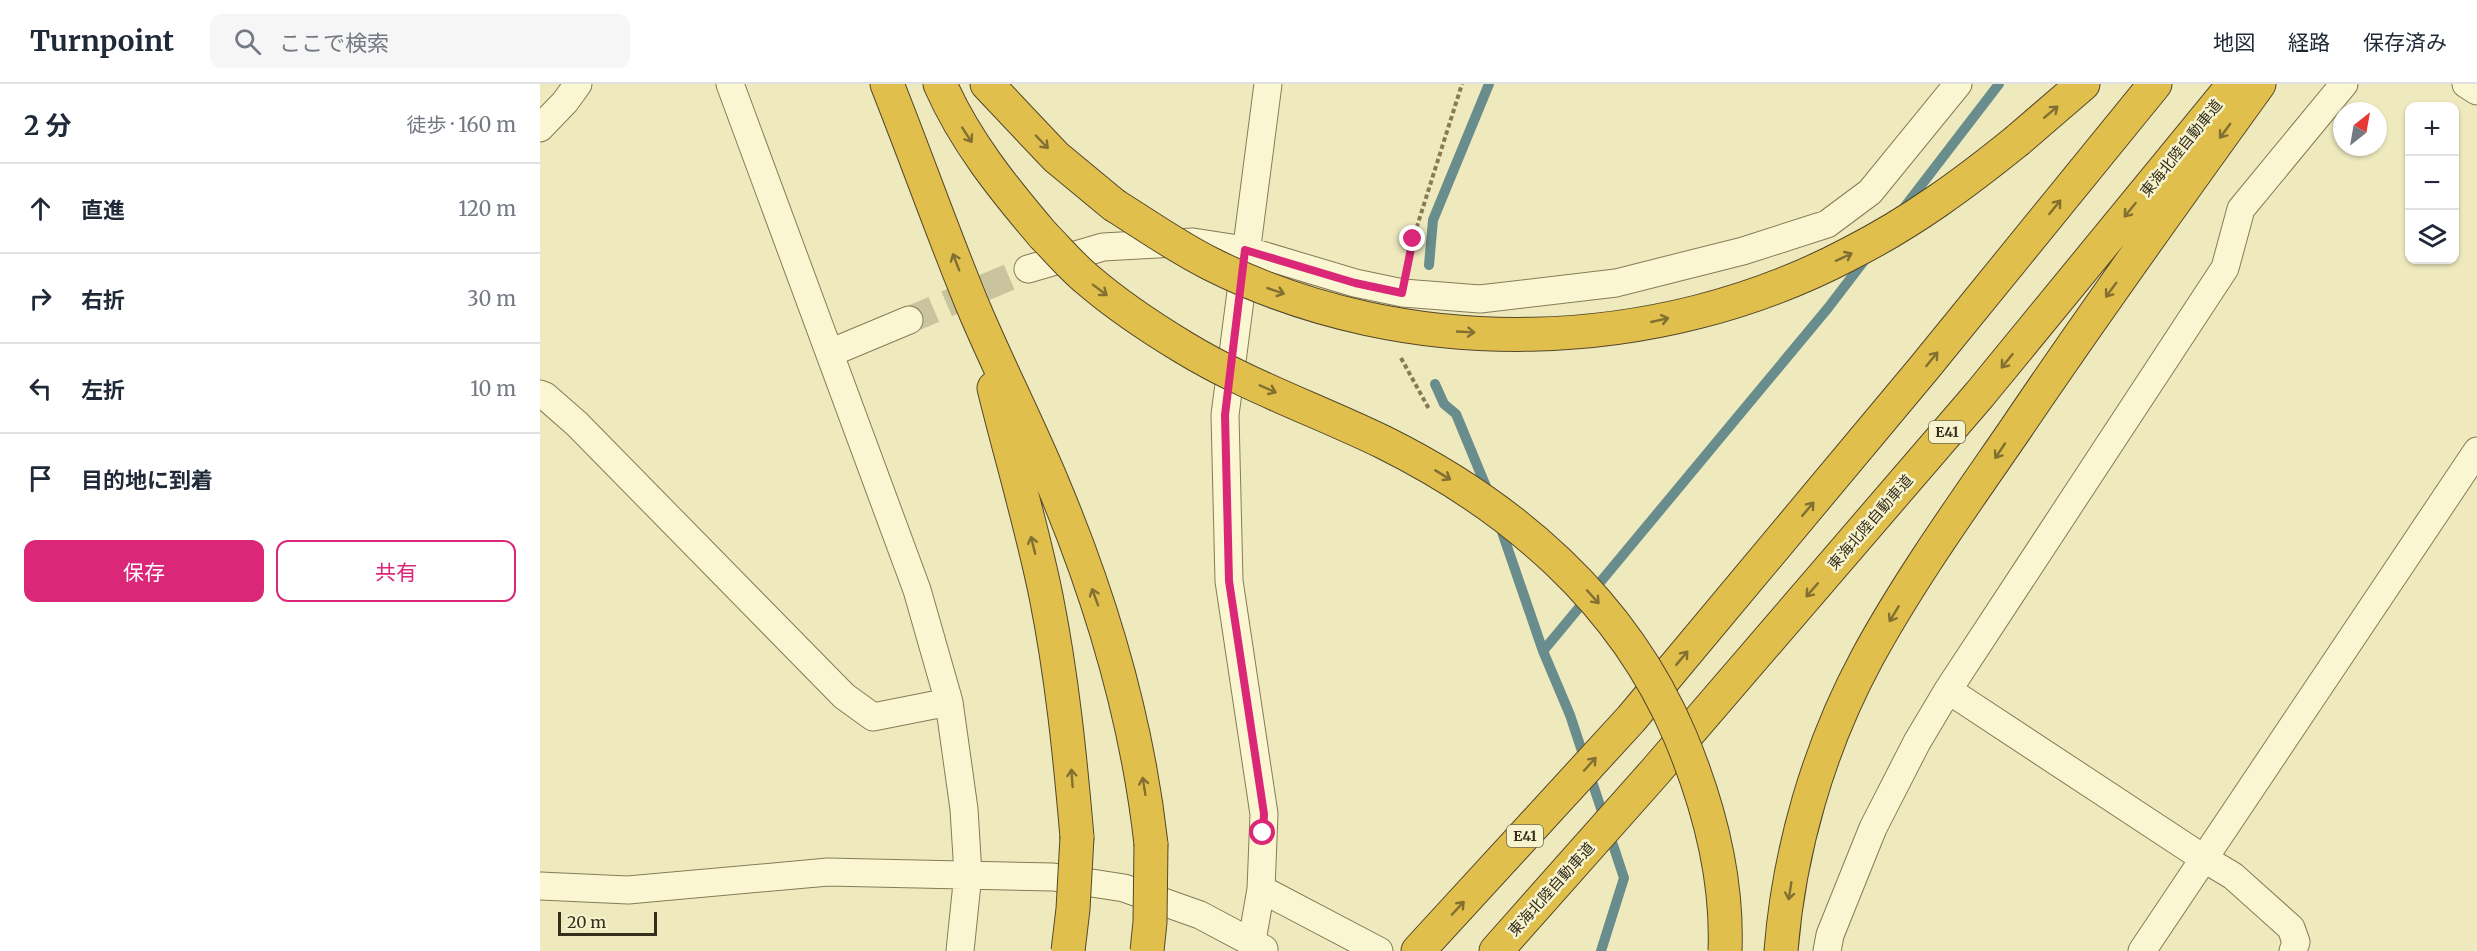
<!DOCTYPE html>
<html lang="ja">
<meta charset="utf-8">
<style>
body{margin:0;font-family:Merriweather,"Noto Sans JP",serif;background:#f6f6f7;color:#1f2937}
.controls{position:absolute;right:18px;top:18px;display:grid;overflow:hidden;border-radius:12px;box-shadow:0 2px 4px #0004}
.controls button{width:54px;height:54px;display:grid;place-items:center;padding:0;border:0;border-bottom:2px solid #e0e1e3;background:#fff;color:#1f2937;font:30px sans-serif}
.compass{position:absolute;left:1793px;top:18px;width:54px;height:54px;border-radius:50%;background:#fff;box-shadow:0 2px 4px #0004;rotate:31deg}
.scale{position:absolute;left:18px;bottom:15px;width:99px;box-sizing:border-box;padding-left:6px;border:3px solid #362e1c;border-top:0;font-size:16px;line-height:21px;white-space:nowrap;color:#362e1c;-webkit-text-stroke:4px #f6f3ce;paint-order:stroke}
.stop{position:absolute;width:18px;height:18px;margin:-14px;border:4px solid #db2777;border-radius:50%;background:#fff}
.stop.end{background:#db2777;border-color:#fff;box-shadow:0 2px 6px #0008}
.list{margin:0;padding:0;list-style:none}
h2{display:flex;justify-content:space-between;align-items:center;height:78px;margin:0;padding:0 24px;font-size:26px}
h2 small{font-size:20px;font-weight:400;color:#747a83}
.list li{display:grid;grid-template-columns:39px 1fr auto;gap:18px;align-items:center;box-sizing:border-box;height:90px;padding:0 24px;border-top:2px solid #e0e1e3}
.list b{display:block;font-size:22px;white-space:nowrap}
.list em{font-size:20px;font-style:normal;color:#747a83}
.actions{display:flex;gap:12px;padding:18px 24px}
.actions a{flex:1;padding:14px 0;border:2px solid #db2777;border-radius:12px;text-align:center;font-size:21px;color:#db2777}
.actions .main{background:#db2777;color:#fff}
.icon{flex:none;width:33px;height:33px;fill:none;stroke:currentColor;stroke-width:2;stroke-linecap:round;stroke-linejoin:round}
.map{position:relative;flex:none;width:1937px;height:867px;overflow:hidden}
header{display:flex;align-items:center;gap:36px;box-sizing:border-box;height:84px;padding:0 30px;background:#fff;border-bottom:2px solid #e0e1e3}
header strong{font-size:28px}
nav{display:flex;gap:33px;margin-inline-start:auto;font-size:21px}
.search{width:420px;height:54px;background:#f6f6f7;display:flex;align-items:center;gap:15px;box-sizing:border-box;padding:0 21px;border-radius:12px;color:#747a83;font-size:22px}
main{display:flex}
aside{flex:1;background:#fff}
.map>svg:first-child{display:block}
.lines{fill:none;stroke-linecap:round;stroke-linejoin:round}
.stream{stroke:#698d8c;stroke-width:10}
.minor-tunnel{stroke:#c9c49e;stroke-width:27;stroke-dasharray:27 14;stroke-linecap:butt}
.minor-casing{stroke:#877b57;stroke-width:29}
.motorway-casing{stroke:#54472b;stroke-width:35}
.path{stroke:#877b57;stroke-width:4;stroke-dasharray:4.5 3;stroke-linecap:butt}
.minor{stroke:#f9f6d1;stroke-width:27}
.motorway{stroke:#e0bf4c;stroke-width:33}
.motorway-bridge-casing{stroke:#54472b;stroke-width:35;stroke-linecap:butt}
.motorway-bridge{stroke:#e0bf4c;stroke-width:33}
.oneway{stroke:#826f32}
.route{stroke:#db2777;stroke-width:8}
.labels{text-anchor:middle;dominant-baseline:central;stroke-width:5;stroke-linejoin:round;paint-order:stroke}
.shield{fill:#f6f3ce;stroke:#706951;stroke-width:1.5}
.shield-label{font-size:14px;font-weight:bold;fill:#362e1c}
.street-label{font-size:15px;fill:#362e1c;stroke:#f6f3ce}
</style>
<header>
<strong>Turnpoint</strong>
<div class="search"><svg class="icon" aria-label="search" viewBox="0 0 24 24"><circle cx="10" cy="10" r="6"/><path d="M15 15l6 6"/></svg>ここで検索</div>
<nav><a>地図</a><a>経路</a><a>保存済み</a></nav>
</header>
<main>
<aside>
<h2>2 分<small>徒歩 · 160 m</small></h2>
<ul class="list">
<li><svg class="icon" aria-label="ahead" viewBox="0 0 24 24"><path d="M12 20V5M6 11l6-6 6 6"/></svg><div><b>直進</b></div><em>120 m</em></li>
<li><svg class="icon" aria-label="right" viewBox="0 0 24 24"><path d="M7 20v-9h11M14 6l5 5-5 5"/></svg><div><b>右折</b></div><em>30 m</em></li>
<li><svg class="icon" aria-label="left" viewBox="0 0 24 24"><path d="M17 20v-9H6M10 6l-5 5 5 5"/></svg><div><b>左折</b></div><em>10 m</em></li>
<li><svg class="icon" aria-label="arrive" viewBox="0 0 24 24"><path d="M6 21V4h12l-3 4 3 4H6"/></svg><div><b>目的地に到着</b></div></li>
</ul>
<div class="actions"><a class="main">保存</a><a>共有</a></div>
</aside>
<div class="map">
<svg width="1937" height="867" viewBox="0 0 1937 867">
<rect width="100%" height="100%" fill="#eeeabe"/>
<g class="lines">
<path class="stream" d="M1363,125L1459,0
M889,181L893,136L949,0
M895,300L904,320L916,330L949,410
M959,439L1003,567L1030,631L1084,794L1061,867
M1003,567L1288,224L1327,173"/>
<path class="minor-tunnel" d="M369,236L488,185"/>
<g class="minor-casing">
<path id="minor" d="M190,0L377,506L409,618L424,725L428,790L420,867
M1926,0L1937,7
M0,44L25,18L38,0
M488,185L563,163L653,158L705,166L815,199L863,209L940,215L1076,199L1203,167L1287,140L1330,108L1418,0
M290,269L369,236
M0,310L5,312L37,340L304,612L333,633L409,618
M1408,606L1663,774L1693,792L1751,844L1756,858L1753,867
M0,802L88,806L288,788L513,793L584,804L660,831L724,865
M721,805L839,867
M712,857L721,805L724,730L689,497L685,331L728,0
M1287,867L1290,851L1333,744L1377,658L1408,606L1685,184L1701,125L1804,0
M1602,867L1937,367"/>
</g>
<g class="motorway-casing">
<path id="motorway" d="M347,0C376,73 402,147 432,220C457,280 487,338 512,398C561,514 597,634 611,760
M400,0C425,57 463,104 503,151
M447,0L516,73L574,121
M1478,56L1543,0
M454,304C471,373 492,443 506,512C522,592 530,672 537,753
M878,867L1091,635L1384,284L1615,0
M956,867L1114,689L1440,310L1694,0
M1241,867C1249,766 1279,663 1327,574C1370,495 1424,420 1475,346C1554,229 1636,115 1719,0"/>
</g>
<path class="path" d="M868,180L873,155L922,0
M861,274L889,325"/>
<use href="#minor" class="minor"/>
<use href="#motorway" class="motorway"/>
<g class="motorway-bridge-casing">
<path id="motorway-bridge" d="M574,121C606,141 637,163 671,180C868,279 1117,272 1311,169C1372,138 1425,99 1478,56
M503,151C518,166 532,183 548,196C577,221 610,243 643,263C705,301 777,326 843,358C972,422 1083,517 1140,652C1169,721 1188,792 1185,867
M528,867L533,825L537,753
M607,867L610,838L611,760"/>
</g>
<use href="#motorway-bridge" class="motorway-bridge"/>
</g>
<defs><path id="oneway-shaft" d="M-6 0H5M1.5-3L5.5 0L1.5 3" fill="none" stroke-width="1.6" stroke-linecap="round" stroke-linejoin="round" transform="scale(1.5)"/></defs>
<g class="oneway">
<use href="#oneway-shaft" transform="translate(1511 28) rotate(-40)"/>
<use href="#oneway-shaft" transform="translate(1685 47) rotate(126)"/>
<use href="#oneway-shaft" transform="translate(427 51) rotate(57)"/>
<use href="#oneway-shaft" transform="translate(502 58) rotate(46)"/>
<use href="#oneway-shaft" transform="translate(1515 123) rotate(-51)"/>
<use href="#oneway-shaft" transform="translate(1590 126) rotate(129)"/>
<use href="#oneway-shaft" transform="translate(1304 173) rotate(-25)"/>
<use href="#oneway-shaft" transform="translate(416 178) rotate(-111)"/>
<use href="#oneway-shaft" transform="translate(560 206) rotate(37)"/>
<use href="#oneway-shaft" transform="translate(1571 206) rotate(126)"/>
<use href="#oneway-shaft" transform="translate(736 207) rotate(19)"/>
<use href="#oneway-shaft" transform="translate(1120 236) rotate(-13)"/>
<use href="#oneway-shaft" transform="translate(926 248) rotate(3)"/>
<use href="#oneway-shaft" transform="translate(1392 275) rotate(-51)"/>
<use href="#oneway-shaft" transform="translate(1467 277) rotate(129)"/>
<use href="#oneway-shaft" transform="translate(728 305) rotate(24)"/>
<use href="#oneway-shaft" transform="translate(1460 367) rotate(124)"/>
<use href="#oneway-shaft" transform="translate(903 391) rotate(31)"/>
<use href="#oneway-shaft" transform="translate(1268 425) rotate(-50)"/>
<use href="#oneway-shaft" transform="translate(493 461) rotate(-104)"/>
<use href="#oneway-shaft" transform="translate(1272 506) rotate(131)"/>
<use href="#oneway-shaft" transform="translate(555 513) rotate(-110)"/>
<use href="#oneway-shaft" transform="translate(1053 513) rotate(48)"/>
<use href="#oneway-shaft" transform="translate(1354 530) rotate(121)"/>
<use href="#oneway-shaft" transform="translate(1142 574) rotate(-50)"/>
<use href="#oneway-shaft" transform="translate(1050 680) rotate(-48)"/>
<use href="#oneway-shaft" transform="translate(532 694) rotate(-94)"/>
<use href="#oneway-shaft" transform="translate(604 702) rotate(-99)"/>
<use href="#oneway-shaft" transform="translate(1250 807) rotate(99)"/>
<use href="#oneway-shaft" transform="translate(918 824) rotate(-47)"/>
</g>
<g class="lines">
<path class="route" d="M723,749L724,730L689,497L685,331L705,166L815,199L862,209L873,155"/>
</g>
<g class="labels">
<g class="shield">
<rect x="1389" y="337" width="36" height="22" rx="4.5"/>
<rect x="967" y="741" width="36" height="22" rx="4.5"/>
</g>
<g class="shield-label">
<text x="1407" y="348">E41</text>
<text x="985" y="752">E41</text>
</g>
<g class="street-label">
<text transform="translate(1641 64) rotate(-51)">東海北陸自動車道</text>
<text transform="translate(1330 438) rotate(-49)">東海北陸自動車道</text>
<text transform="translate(1011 805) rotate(-48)">東海北陸自動車道</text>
</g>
</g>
</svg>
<div class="controls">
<button>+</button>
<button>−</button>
<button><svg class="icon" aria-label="layers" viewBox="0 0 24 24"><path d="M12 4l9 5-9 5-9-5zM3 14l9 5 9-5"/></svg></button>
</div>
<svg class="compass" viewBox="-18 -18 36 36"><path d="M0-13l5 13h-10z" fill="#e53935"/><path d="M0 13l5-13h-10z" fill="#747a83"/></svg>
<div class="scale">20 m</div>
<div class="stop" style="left:723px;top:749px"></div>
<div class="stop end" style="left:873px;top:155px"></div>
</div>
</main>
